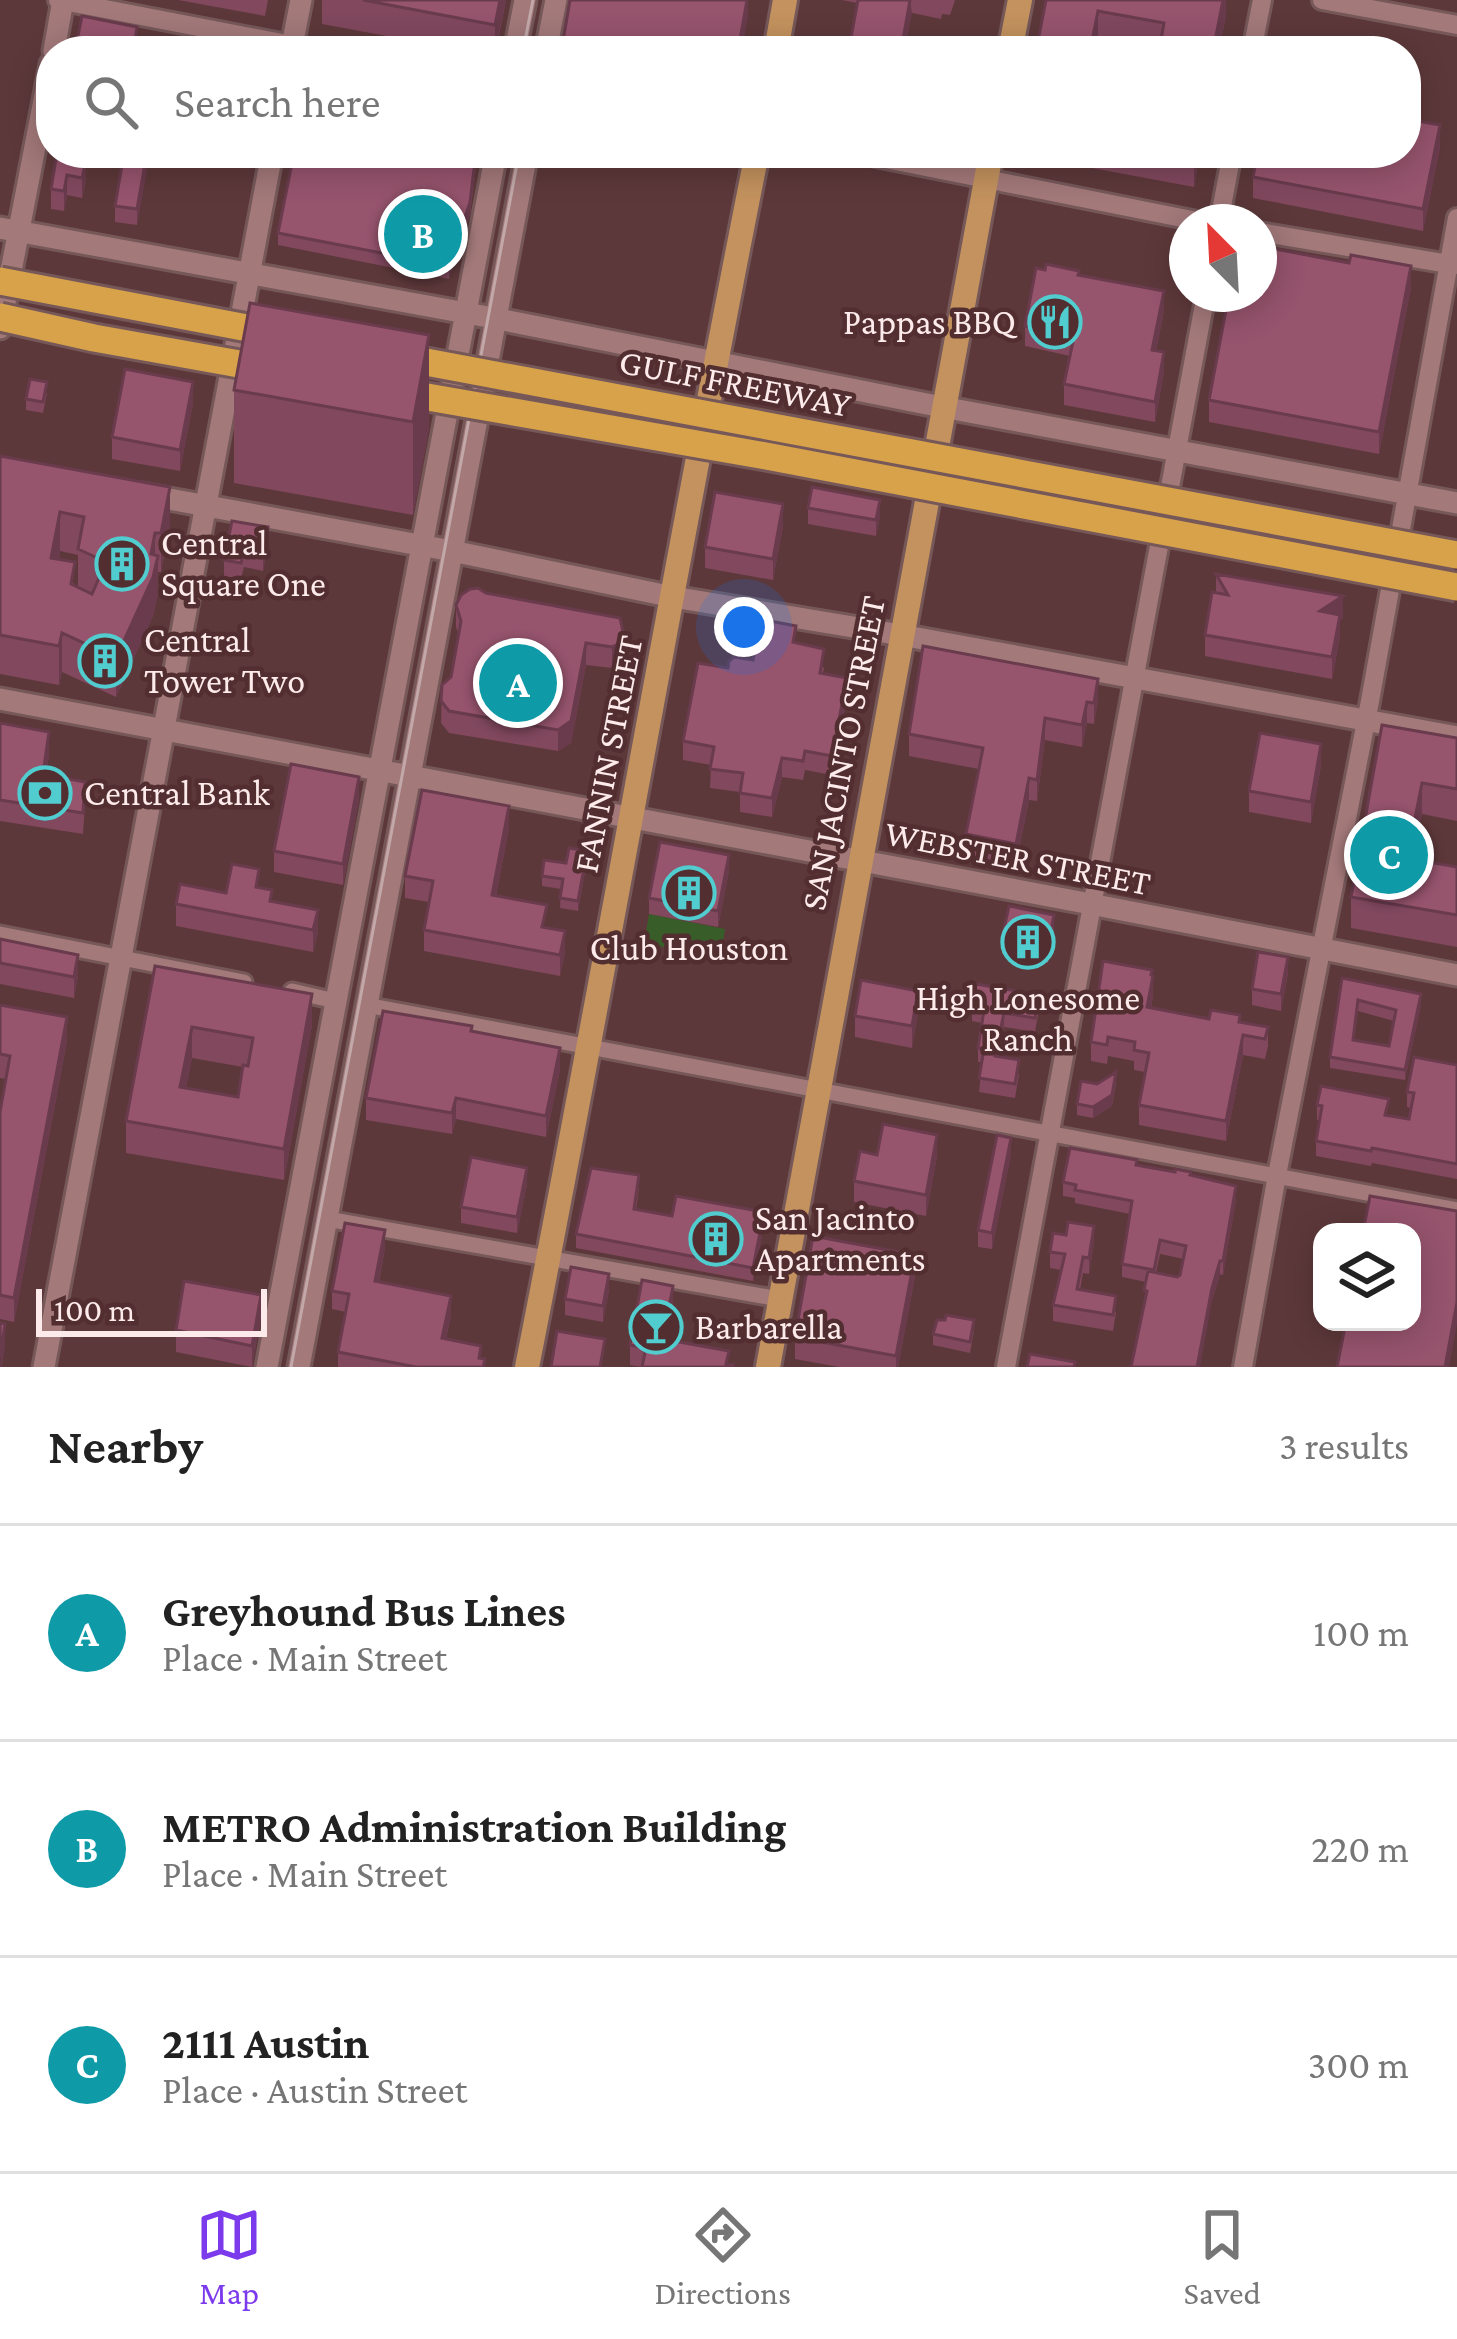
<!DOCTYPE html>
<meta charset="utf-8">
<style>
body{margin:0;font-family:"Crimson Pro",serif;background:#f6f6f6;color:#222}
.controls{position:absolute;right:36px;bottom:36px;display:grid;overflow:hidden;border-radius:24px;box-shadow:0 6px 30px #0003}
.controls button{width:108px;height:108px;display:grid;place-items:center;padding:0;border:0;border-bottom:3px solid #e0e0e0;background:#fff;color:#222;font:60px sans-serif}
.compass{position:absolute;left:1169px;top:204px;width:108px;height:108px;border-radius:50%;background:#fff;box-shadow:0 6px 30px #0003;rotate:336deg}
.scale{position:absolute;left:36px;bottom:30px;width:231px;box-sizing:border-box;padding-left:12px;border:6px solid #fdeaea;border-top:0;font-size:33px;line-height:42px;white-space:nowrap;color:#fdeaea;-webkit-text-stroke:9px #522e30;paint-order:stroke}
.you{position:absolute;left:744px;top:627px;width:42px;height:42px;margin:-30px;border:9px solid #fff;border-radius:50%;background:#1a73e8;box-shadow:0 0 0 18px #1a73e833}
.badge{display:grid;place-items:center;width:78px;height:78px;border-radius:50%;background:#7c3aed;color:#fff;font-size:39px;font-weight:700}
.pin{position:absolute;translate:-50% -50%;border:6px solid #fff;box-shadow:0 3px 12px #0006}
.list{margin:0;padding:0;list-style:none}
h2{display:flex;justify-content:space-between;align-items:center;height:156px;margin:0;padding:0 48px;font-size:51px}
h2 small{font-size:39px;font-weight:400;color:#767676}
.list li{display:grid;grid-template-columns:78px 1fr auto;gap:36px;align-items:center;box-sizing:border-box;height:216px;padding:0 48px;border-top:3px solid #e0e0e0}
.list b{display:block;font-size:45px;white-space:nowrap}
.list p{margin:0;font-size:39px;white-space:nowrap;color:#767676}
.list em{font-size:39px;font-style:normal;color:#767676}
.icon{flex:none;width:66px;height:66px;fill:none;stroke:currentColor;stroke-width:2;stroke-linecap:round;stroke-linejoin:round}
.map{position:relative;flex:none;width:1457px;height:1367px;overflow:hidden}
.search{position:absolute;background:#fff;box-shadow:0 6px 30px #0003;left:36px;right:36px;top:36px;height:132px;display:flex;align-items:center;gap:30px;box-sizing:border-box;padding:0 42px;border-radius:48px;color:#767676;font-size:45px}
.sheet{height:804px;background:#fff}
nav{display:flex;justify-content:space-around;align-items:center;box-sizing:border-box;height:168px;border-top:3px solid #e0e0e0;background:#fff;font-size:33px;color:#767676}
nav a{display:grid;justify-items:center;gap:6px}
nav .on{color:#7c3aed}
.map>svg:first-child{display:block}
.green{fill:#395d28}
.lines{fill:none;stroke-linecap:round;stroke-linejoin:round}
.minor-casing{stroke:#765859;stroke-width:21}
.tertiary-casing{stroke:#765859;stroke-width:24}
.secondary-casing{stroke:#765859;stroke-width:27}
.primary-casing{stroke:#765859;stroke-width:30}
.minor{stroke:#a3797a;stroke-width:15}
.tertiary{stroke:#a3797a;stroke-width:18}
.secondary{stroke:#a3797a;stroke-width:21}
.primary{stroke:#c3925e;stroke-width:24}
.tram{stroke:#c2a8a9;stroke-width:3}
.motorway-bridge-casing{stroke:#765859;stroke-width:33;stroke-linecap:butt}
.motorway-bridge{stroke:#d8a24b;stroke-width:27}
.wall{fill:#81485e;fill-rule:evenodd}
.shaded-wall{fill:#693b4c}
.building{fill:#96546d;stroke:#693b4c;stroke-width:3;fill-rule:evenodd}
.labels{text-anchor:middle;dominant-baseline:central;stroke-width:9;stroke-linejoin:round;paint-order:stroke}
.poi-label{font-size:36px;fill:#fdeaea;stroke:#522e30;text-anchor:start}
.street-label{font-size:36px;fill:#fdeaea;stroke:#522e30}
</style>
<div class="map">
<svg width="1457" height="1367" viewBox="0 0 1457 1367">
<rect width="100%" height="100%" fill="#5d383a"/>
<path class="green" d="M649,914L725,929L721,956L644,944Z"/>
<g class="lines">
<g class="minor-casing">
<path id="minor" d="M0,934L244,982
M292,991L335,1001
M366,1005L1457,1210
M327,1219L779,1299"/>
</g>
<g class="tertiary-casing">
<path id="tertiary" d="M58,0L323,51
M1322,0L1457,25
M1252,51L1262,0
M856,153L1202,222
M1219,222L1232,153
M1259,232L1455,265
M1006,1367L1206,294
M1243,1367L1277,1175L1370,701L1457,218"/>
</g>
<g class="secondary-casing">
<path id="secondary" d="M54,51L63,0
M291,51L301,0
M515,51L525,0
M546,51L556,0
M0,228L488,317L942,407L1457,503
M0,328L51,64
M142,494L452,551L673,597L901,635L1457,737
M0,699L1075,901L1457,975
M44,1367L272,153
M267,1367C341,962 423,558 496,153
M299,1367L527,153"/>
</g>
<g class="primary-casing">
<path id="primary" d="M776,51L785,0
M1010,51L1020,0
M527,1367C607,963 676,557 757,153
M768,1367L991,153"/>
</g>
<use href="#minor" class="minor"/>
<use href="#tertiary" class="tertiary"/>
<use href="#secondary" class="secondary"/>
<use href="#primary" class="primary"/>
<path class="tram" d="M523,51L533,0
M291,1367L519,153"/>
<g class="motorway-bridge-casing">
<path id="motorway-bridge" d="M0,281L279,334
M0,317L94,338L273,370
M394,356L1457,555
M393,391L766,456L1457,587"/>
</g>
<use href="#motorway-bridge" class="motorway-bridge"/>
</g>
<path class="wall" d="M178,0H268L265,16Z
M322,0H506L496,51H467L322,24Z
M842,0H955L950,15L942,14L941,19L912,13L849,48L857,3Z
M1046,0H1226V15L1219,51H1144L1098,42L1096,51H1036Z
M1440,147L1423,231L1253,198V177Z
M76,153L75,158L86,181L82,198L67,195L64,211L51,209V189Z
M149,153L137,225L115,222V206Z
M294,153H478L470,214L449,279L278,245V233Z
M1022,153H1200L1194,187L1022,155Z
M1079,275L1164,311L1156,350L1164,372L1155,422L1064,405V384L1070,356L1025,346V326Z
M1411,287L1379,454L1209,422V400Z
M250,303L429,428L413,515L234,483V390Z
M47,393L43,413L26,410V399Z
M193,403L180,471L112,459V437Z
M0,456L170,526L161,572H158V594L153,616L116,697L62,672L59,685L0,674ZM60,551L78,555V587L75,586L59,559Z
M808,508L880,516L876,536L808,524Z
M783,526L773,580L705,568V547Z
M268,543L263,571L244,567L241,579L224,576V560Z
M1216,574L1343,618L1340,620V637L1332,679L1205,656V635L1216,593Z
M486,593L620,618L624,658L619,665L612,668L586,665L571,743L558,751L449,733L441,723L442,685L451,677L459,635L456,627V605Z
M796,643L824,668L823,673L847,697L832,775L805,770L803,780L782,777L772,817L740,812V792L710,788L711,765L683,760V741L728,668Z
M1098,700L1094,724L1087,723L1082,747L1045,740L1037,801L1029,800L1016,865L966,856V834L979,769L909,756V734Z
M0,723L49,754L46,774L85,804L83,834L0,821Z
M1382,725L1457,738V821L1422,814L1413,859L1457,867V947L1351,928V897Z
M1321,765L1311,823L1249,812V791Z
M359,799L343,885L274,872V851Z
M509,828L496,896L546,928L565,953L560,976L424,951V930L429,902L405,898V876Z
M587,861L578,911L560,908L561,889L542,886V876L566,863Z
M729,871L718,927L649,914V898Z
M259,887L272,901L318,932L313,952L176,926V904Z
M1054,931L1048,963L1002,954V938Z
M0,939L78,976L74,998L0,984Z
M155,966L312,1025L284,1180L126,1153V1121ZM192,1058L243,1067L238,1097L186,1088Z
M1288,973L1281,1011L1252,1005V989Z
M1152,976L1153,996L1151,1008L1268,1027V1046L1265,1059L1243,1055L1226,1141L1139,1125V1105L1145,1072L1134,1070V1061L1108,1056L1107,1064L1091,1061V1042Z
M1342,978L1421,1005L1405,1080L1330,1068V1057ZM1358,1011L1394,1021L1389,1046L1354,1040Z
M0,1005L67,1041L14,1322L0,1319V1112L6,1079L0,1078Z
M972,1008L1039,1009L1035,1032L1004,1027L998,1056L1019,1074L1015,1098L979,1092L982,1062H978V1048L982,1023L972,1021Z
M918,1012L912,1048L855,1037V1016Z
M472,1032L560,1070L546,1137L456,1119L452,1134L366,1120V1098Z
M1457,1065V1179L1372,1163L1371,1166L1316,1156V1141L1319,1120H1317V1105L1409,1119L1411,1108L1407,1107V1092Z
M1116,1083L1112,1106L1093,1118L1077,1115V1104L1097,1084Z
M1011,1154L992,1249L978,1247V1230Z
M937,1156L926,1216L854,1202V1181Z
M1137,1165L1190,1175L1236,1200L1223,1275L1220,1274L1212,1301L1144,1303L1146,1282L1122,1277V1264L1130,1214L1075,1203V1198L1063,1196V1182ZM1160,1254L1184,1259L1180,1275L1177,1277L1156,1273Z
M527,1184L517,1233L461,1223V1207Z
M639,1188L636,1210L672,1216L764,1225L753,1281L576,1248V1234Z
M1094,1242L1089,1274L1083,1273L1080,1290L1116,1312L1113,1331L1053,1321V1305L1061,1270L1050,1268V1252Z
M385,1248L379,1282L451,1315L446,1339L481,1358L485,1367H338V1352L346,1312L332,1309V1291Z
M915,1276L898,1367H839L795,1359V1337Z
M609,1290L603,1322L565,1315V1299Z
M673,1305L667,1339L729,1365L642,1367L630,1365V1345Z
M261,1317L252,1367L176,1352V1330Z
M974,1331L970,1353L933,1345V1334Z"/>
<path class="shaded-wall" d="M500,0H506L495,51V25Z
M748,0V17L742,51H738Z
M910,0L912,13L905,51H901Z
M1223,0H1226V15L1219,51H1213Z
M1098,11V42L1096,51H1090Z
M1440,125V147L1423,231V209Z
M147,153H149V159L137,225V209Z
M476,153H478L470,214L449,279V266Z
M1194,153H1200L1194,187Z
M86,161V181L82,198V178Z
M67,175V195L64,211V191Z
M1411,266V287L1379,454V432Z
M1164,291V311L1152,370V350Z
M429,335V428L413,515V422Z
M1164,352V372L1155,422V402Z
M193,382V403L180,471V450Z
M170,487V526L161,572V533Z
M880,500V516L876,536V520Z
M783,504V526L773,580V559Z
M60,512V551L51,597V558Z
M268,527V543L263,571V555Z
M155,533V567L158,556V594L153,616L116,697V658L151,554Z
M1343,596V618L1340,620V637L1332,679V657L1320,611Z
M62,633V672L59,685V646Z
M624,636V658L619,665L612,668V647Z
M586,643V665L571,743L558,751V730Z
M847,678V697L832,775V756Z
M1098,679V700L1094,724V703Z
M1087,702V723L1082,747V725Z
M1045,718V740L1037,801V780Z
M49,732V754L43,795V774Z
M1321,744V765L1311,823V802Z
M782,758V777L772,817V798Z
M359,777V799L343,885V864Z
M1029,778V800L1016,865V844Z
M1422,783V814L1407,889V858Z
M509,806V828L492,916V895Z
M587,851V861L578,911V901Z
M729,855V871L718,927V911Z
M318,910V932L313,952V930Z
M1054,915V931L1048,963V947Z
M565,931V953L560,976V955Z
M78,955V976L74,998V977Z
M1288,957V973L1281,1011V994Z
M1152,970L1153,996L1147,1027V1007Z
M918,991V1012L912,1048V1026Z
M312,994V1025L284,1180V1149Z
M1421,994V1005L1405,1080V1070Z
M1004,1013V1027L995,1070V1056Z
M67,1017V1041L14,1322V1298Z
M192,1027V1058L180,1119V1087Z
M1243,1035V1055L1226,1141V1121Z
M560,1048V1070L546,1137V1116Z
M1116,1072L1112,1106L1093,1118V1107Z
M456,1098V1119L452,1134V1113Z
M937,1135V1156L926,1216V1195Z
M1011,1138V1154L992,1249V1233Z
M527,1168V1184L517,1233V1217Z
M1236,1186V1200L1223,1275V1261Z
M764,1212V1225L753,1281V1268Z
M1094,1226V1242L1089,1274V1258Z
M385,1230V1248L375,1300V1281Z
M915,1255V1276L898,1367H896V1356Z
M1220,1261V1274L1212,1301L1200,1367H1197L1212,1288Z
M609,1274V1290L603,1322V1306Z
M673,1286V1305L663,1358V1339Z
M261,1295V1317L252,1367V1346Z
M451,1296V1315L442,1356V1338Z
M1457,1302V1324L1449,1367H1445Z
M5,1324V1347L2,1367H0Z"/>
<path class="building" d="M363,0H500L495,25Z
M570,0H747L738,51H584L562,47Z
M858,0H910L901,51H817L819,43L849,48Z
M1046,0H1223L1213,51H1159L1164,23L1098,11L1090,51H1036Z
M82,16L137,27L133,51H75Z
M1406,119L1440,125L1423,209L1253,177L1258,153H1406Z
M57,153H72L71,158L86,161L82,178L67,175L64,191L51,189Z
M124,153H147L137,209L115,206Z
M294,153H476L470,202L449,266L278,233Z
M1259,246L1349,263L1351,255L1411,266L1379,432L1209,400L1229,294H1259Z
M1046,264L1079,271L1078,275L1164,291L1152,350L1164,352L1155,402L1064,384L1074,337L1025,326L1036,268L1045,270Z
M250,303L429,335L413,422L234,390Z
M125,369L193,382L180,450L112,437Z
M30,379L47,382L43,402L26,399Z
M0,456L170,487L161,533H155L151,554L158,556L153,577L116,658L62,633L59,646L0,635ZM60,512L84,517L78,549L106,562L92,594L71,584L75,562L51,558Z
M812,487L880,500L876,520L808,508Z
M715,492L783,504L773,559L705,547Z
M232,521L268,527L263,555L244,551L241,563L224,560Z
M1216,574L1343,596L1320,611L1340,615L1332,657L1205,635L1212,592L1228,595Z
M478,588L486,593L620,618L624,636L619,644L612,647L586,643L571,721L558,730L449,711L441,701L442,685L451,677L461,621L456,605L461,595L470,589Z
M770,621L796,626L793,642L824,649L820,673L847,678L832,756L805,751L803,761L782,758L772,798L740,793L743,773L710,769L714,747L683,741L698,663L728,668L729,661L734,657L753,660L760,626L764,623Z
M923,646L1098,679L1094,703L1087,702L1082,725L1045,718L1037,780L1029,778L1016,844L966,834L983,748L909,734Z
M0,723L49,732L43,774L85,782L83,813L0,800Z
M1382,725L1457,738V789L1422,783L1407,858L1457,867V915L1351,897Z
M1260,733L1321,744L1311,802L1249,791Z
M291,764L359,777L343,864L274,851Z
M422,790L509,806L492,895L547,905L542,927L565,931L560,955L424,930L433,881L405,876Z
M660,842L729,855L718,911L649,898Z
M569,848L587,851L578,901L560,898L563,879L542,876L544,860L566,863Z
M232,864L259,869L256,887L272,890L270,901L318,910L313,930L176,904L180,884L226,893Z
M1009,906L1054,915L1048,947L1002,938Z
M0,939L78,955L74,977L0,963Z
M1258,952L1288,957L1281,994L1252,989Z
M1103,961L1152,970L1151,975L1153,976L1147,1007L1209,1019L1211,1010L1240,1015L1239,1022L1268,1027L1265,1039L1243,1035L1226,1121L1139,1105L1149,1053L1134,1050L1135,1042L1108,1037L1107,1045L1091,1042Z
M155,966L312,994L284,1149L126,1121ZM192,1027L253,1038L248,1066L243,1065L238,1097L180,1087Z
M1342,978L1421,994L1405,1070L1330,1057ZM1358,1000L1396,1010L1389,1046L1353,1040Z
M861,980L918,991L912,1026L855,1016Z
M976,984L1039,995L1035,1018L1004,1013L995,1056L1019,1060L1015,1084L979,1078L984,1049L978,1048L984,1010L972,1008Z
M0,1005L67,1017L14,1298L0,1295V1112L10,1056L0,1054Z
M383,1011L472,1026L471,1031L560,1048L546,1116L456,1098L452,1113L366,1098Z
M1414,1057L1457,1065V1164L1372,1148L1371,1151L1316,1141L1322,1106L1317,1105L1321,1086L1389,1099L1385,1115L1409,1119L1414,1093L1407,1092Z
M1116,1072L1112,1095L1093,1107L1077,1104L1081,1081L1097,1084Z
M883,1124L937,1135L926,1195L854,1181L860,1151L877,1155Z
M997,1135L1011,1138L992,1233L978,1230Z
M1070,1148L1137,1160L1136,1165L1175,1172V1169L1191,1172L1190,1175L1236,1186L1223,1261H1220L1212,1288L1197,1367H1131L1147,1291L1144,1290L1148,1271L1177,1277L1180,1275L1186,1246L1160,1240L1154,1270L1122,1264L1132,1201L1075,1190L1076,1185L1063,1182Z
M471,1157L527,1168L517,1217L461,1207Z
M591,1168L639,1175L634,1209L672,1216L676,1196L764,1212L753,1268L576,1234Z
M1370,1196L1457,1211V1302L1445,1367H1337L1346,1322H1412V1232H1363Z
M1068,1222L1094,1226L1089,1258L1083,1257L1077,1289L1116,1296L1113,1315L1053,1305L1065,1254L1050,1252L1053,1233L1066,1235Z
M345,1223L385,1230L375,1281L451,1296L442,1338L481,1346L479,1358L485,1359L483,1367H416L338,1352L349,1294L332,1291Z
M813,1236L915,1255L896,1356L795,1337Z
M571,1267L609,1274L603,1306L565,1299Z
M642,1280L673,1286L663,1339L729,1351L726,1364L733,1365L732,1367H642L646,1348L630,1345Z
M184,1281L261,1295L252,1346L176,1330Z
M946,1315L974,1320L970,1342L933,1334L937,1320H945Z
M0,1323L5,1324L0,1358Z
M557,1331L605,1339L600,1367H551Z
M1030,1354L1075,1362L1074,1367H1027Z"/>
<defs>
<g id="restaurant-ring" transform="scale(2.7)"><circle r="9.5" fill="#522e30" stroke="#52cdcf" stroke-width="1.5"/><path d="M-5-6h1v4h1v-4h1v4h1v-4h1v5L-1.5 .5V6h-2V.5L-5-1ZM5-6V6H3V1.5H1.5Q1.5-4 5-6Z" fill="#52cdcf"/></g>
<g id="building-ring" transform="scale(2.7)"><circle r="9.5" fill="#522e30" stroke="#52cdcf" stroke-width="1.5"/><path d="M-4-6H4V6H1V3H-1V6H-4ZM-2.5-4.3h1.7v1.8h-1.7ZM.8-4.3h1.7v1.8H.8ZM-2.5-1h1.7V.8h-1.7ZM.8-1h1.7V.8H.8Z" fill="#52cdcf"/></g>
<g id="bank-ring" transform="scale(2.7)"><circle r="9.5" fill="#522e30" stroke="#52cdcf" stroke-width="1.5"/><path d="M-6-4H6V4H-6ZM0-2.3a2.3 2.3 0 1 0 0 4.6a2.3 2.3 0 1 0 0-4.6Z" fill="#52cdcf"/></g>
<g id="bar-ring" transform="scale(2.7)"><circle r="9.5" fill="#522e30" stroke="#52cdcf" stroke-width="1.5"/><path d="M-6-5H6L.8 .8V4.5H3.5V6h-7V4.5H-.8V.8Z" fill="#52cdcf"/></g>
</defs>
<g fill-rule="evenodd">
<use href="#restaurant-ring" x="1055" y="322"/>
<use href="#building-ring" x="122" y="564"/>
<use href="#building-ring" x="105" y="661"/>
<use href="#bank-ring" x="45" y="793"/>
<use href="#building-ring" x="689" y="893"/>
<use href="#building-ring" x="1028" y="942"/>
<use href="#building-ring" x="716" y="1239"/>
<use href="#bar-ring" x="656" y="1327"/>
</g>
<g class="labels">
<g class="poi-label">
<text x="1016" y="322" text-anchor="end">Pappas BBQ</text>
<text x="161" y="543">Central<tspan x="161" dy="41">Square One</tspan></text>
<text x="144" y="640">Central<tspan x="144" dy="41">Tower Two</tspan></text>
<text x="84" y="793">Central Bank</text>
<text x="689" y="948" text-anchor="middle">Club Houston</text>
<text x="1028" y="998" text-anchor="middle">High Lonesome<tspan x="1028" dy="41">Ranch</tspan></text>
<text x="755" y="1218">San Jacinto<tspan x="755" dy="41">Apartments</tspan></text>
<text x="695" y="1327">Barbarella</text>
</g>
<g class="street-label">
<text transform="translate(735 383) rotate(11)">GULF FREEWAY</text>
<text transform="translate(843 753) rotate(-79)">SAN JACINTO STREET</text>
<text transform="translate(608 754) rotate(-79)">FANNIN STREET</text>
<text transform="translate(1018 858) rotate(11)">WEBSTER STREET</text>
</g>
</g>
</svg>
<div class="controls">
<button><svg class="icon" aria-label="layers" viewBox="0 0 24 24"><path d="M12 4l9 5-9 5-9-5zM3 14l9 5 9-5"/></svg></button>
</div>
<svg class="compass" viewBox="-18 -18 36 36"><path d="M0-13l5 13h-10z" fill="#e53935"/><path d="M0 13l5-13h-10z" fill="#767676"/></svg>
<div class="scale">100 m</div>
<div class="you"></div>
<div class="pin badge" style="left:518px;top:683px;background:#0f9aa8">A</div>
<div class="pin badge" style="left:423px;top:234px;background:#0f9aa8">B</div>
<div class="pin badge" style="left:1389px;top:855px;background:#0f9aa8">C</div>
<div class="search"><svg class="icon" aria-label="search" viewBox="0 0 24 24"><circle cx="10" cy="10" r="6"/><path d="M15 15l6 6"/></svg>Search here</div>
</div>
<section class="sheet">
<h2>Nearby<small>3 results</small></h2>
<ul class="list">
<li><span class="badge" style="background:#0f9aa8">A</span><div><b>Greyhound Bus Lines</b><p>Place · Main Street</p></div><em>100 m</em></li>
<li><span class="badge" style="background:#0f9aa8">B</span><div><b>METRO Administration Building</b><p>Place · Main Street</p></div><em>220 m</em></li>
<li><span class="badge" style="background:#0f9aa8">C</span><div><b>2111 Austin</b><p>Place · Austin Street</p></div><em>300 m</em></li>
</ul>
</section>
<nav>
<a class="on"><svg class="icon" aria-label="map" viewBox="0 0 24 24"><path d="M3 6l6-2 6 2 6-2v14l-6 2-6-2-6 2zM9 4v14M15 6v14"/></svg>Map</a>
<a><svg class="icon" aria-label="directions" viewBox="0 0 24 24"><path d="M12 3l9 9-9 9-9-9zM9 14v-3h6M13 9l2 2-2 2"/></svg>Directions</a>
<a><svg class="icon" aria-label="saved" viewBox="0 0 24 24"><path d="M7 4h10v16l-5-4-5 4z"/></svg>Saved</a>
</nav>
